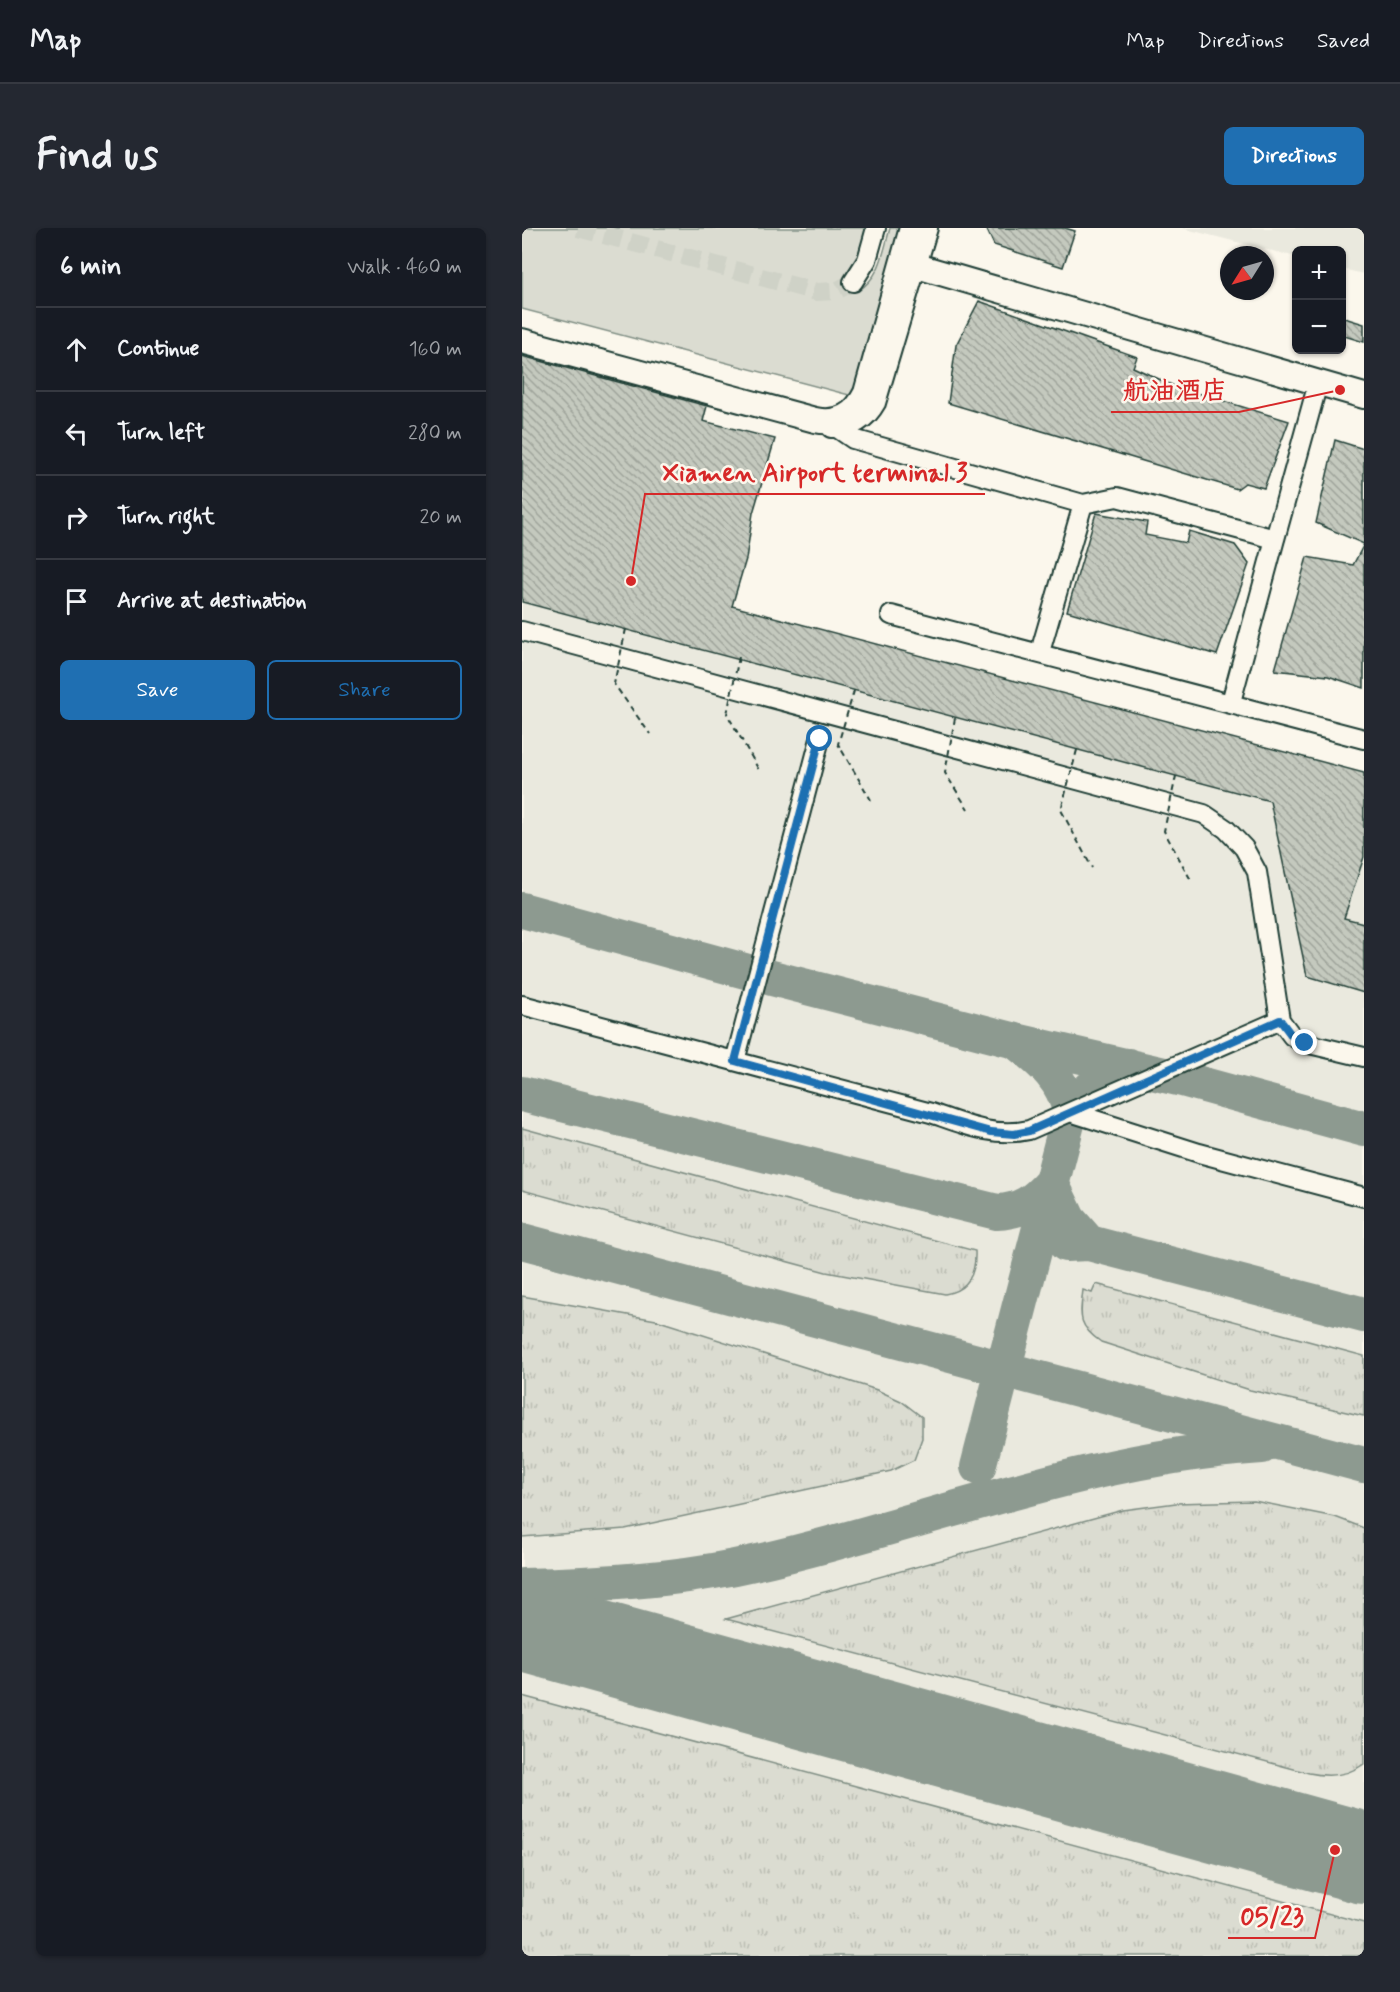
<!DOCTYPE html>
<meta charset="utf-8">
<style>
body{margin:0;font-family:Mynerve,"LXGW WenKai TC",sans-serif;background:#242831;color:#f1f3f6}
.controls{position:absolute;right:18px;top:18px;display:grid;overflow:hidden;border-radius:9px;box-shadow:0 2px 4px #0004}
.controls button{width:54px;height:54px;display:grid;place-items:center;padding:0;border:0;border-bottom:2px solid #363941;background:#171b24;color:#f1f3f6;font:30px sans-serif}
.compass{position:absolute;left:698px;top:18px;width:54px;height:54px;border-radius:50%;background:#171b24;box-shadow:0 2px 4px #0004;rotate:233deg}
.stop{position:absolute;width:18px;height:18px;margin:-14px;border:4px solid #1f6fb2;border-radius:50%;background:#fff}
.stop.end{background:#1f6fb2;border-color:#fff;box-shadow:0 2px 6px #0008}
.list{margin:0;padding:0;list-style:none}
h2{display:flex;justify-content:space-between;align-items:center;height:78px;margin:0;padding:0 24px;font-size:26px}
h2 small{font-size:20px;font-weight:400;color:#9ea1a6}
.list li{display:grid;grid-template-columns:39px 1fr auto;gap:18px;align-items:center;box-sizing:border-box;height:84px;padding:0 24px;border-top:2px solid #363941}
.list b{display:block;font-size:22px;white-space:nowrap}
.list em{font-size:20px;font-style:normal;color:#9ea1a6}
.actions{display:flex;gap:12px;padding:18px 24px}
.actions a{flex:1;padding:14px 0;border:2px solid #1f6fb2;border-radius:9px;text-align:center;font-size:21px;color:#1f6fb2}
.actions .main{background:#1f6fb2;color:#fff}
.icon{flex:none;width:33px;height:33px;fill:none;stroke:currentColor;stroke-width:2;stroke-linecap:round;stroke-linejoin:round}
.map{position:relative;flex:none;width:842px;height:1728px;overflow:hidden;border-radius:9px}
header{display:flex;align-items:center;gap:36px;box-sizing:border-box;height:84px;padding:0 30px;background:#171b24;border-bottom:2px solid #363941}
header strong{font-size:28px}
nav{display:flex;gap:33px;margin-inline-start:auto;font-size:21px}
.intro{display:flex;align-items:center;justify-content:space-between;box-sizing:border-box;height:144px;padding:0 36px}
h1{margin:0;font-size:42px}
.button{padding:15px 27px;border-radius:9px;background:#1f6fb2;color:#fff;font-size:21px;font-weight:700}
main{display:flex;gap:36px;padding:0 36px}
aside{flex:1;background:#171b24;border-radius:9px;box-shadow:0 2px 4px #0004}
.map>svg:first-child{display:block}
.built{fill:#eae9de}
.grass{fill:url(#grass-tufts);stroke:#7d8c82;stroke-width:1.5}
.green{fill:#dbdcd1;stroke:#7d8c82;stroke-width:1.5}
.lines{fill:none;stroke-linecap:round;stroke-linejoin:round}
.taxiway{stroke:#8d9a90;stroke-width:36}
.runway{stroke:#8d9a90;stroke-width:92}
.building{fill:url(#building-back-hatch);stroke:#1f3d34;stroke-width:1.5}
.minor-tunnel{stroke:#cfd2c7;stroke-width:18;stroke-dasharray:18 9;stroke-linecap:butt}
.minor-casing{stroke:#1f3d34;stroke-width:22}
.major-casing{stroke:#1f3d34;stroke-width:28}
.minor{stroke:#fbf7ec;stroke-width:18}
.major{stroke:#fbf7ec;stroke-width:24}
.path-bridge{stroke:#1f3d34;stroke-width:2;stroke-dasharray:6 4.5;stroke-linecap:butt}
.route{stroke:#1f6fb2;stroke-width:8}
.leader{fill:none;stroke:#d62828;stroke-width:2}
.callout-dot{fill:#d62828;stroke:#fbf7ec;stroke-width:2}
.callout-label{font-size:26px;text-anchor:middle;font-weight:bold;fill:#d62828;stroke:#fbf7ec;stroke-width:5;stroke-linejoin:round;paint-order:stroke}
</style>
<header>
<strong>Map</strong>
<nav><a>Map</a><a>Directions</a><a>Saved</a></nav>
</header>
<div class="intro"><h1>Find us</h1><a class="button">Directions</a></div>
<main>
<aside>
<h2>6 min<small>Walk · 460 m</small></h2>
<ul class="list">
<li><svg class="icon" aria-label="ahead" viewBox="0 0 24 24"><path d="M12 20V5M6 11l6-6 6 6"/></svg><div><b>Continue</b></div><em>160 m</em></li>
<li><svg class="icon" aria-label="left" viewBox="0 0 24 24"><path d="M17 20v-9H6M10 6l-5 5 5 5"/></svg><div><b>Turn left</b></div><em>280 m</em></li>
<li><svg class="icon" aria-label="right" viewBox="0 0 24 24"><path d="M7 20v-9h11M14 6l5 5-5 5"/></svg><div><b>Turn right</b></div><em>20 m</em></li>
<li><svg class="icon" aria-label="arrive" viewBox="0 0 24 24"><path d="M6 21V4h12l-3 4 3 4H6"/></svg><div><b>Arrive at destination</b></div></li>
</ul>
<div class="actions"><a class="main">Save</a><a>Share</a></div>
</aside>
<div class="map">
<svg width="842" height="1728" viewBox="0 0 842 1728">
<defs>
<pattern id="grass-tufts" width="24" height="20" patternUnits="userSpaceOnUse" patternTransform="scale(1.5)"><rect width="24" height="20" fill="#dbdcd1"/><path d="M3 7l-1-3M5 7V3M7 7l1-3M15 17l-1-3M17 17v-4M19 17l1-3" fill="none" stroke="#bcbeb4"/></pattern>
<pattern id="building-back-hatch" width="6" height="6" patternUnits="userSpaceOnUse" patternTransform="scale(1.5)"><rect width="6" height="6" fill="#c4c9be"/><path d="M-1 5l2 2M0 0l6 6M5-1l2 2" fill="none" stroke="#9fa49b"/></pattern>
</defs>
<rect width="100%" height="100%" fill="#fbf7ec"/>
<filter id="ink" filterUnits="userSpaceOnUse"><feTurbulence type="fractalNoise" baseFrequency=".0167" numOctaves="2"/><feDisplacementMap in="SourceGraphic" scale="12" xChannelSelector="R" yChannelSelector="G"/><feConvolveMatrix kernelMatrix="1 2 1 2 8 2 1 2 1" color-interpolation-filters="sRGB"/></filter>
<g filter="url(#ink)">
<path class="built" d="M660,0H842V46L820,41V22H774V29Z
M0,125L186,175L182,193L253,211L231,285L224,331L210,378L842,545V1728H0Z"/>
<path class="grass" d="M0,900L453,1023C454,1045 446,1062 423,1066L304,1044L0,962Z
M574,1056L842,1128V1188L728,1162L579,1114C555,1097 558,1088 561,1062L570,1065Z
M0,1068L134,1092L355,1162L379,1173L400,1189V1210L392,1232L369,1243L103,1301L0,1309Z
M732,1273L813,1289L842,1300V1536C826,1548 806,1549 787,1545L204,1391L601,1282L654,1275Z
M0,1468L842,1695V1728H0Z"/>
<path class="green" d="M0,0H347L339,29L327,46L336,63C359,48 361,25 368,0H382L342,157L327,167L0,81Z"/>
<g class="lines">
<path class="taxiway" d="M0,682L223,743L494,813L660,851L842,901
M495,814C520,834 542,851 548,884C565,863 579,847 606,838
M0,866L475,984C500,983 513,973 529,955L546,991L567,1015
M0,1013L842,1237
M544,1016L567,1015L842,1087
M456,1239L548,884
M0,1358C71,1357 143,1353 213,1339C388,1302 559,1229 740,1218
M813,1622L842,1617"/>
<path class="runway" d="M0,1397L842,1630"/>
</g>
<path class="building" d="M464,0H543L553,3L541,39L472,17Z
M457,73L615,129L611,139L652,158L767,193L742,260L723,255L715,261L426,175L434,117Z
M819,89L842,96V114L819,107Z
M0,128L185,178L181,193L253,211L231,285L224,331L210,378L842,545V629L822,690L842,695V765L785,748L748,573L0,374Z
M813,212L842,221V460L806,448L753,442L785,329L831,337L842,316L794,295Z
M574,285L625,294L623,307L664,315L667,303L713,317L727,336L695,427L545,383Z"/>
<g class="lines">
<path class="minor-tunnel" d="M56,0L295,64L314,63L331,54"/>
<g class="minor-casing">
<path id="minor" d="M331,54L345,32L354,0
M309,200C330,201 344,193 354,175L406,0
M315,200L331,211L561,276L518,424
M561,276L595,269L753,311L709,474
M753,311L796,155
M369,387L842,511
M0,403L682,586L704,601L722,620L735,644L758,792L770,808L783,815L842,829
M0,777L409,885C441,896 472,910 507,902L758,792
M213,833L298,511
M548,884L677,925L842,969"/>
</g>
<g class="major-casing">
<path id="major" d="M395,38L842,168
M0,113L293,192C317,197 333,187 344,165L390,0"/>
</g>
<use href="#minor" class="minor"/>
<use href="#major" class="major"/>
<path class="path-bridge" d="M104,401L92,456L128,506
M217,429L205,486L237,542
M332,463L316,516L349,572
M433,490L423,545L446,581
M555,522L539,582L570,640
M654,548L642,603L670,654"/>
</g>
</g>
<g class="lines" filter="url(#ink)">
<path class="route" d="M298,511L213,833L469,904L492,906L507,903L758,792L770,808L783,815"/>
</g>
<path class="leader" d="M818 162L717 184H589M109 353L123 266H463M813 1622L793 1710H706"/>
<g class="callout-dot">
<circle cx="818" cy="162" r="6"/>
<circle cx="109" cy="353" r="6"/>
<circle cx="813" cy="1622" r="6"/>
</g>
<g class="callout-label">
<text x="653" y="171">航油酒店</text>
<text x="293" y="253">Xiamen Airport terminal 3</text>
<text x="750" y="1697">05/23</text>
</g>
</svg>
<div class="controls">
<button>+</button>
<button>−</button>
</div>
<svg class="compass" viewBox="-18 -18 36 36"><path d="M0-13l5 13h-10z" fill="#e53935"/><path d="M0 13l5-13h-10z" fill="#9ea1a6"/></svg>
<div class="stop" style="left:298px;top:511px"></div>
<div class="stop end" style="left:783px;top:815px"></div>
</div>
</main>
